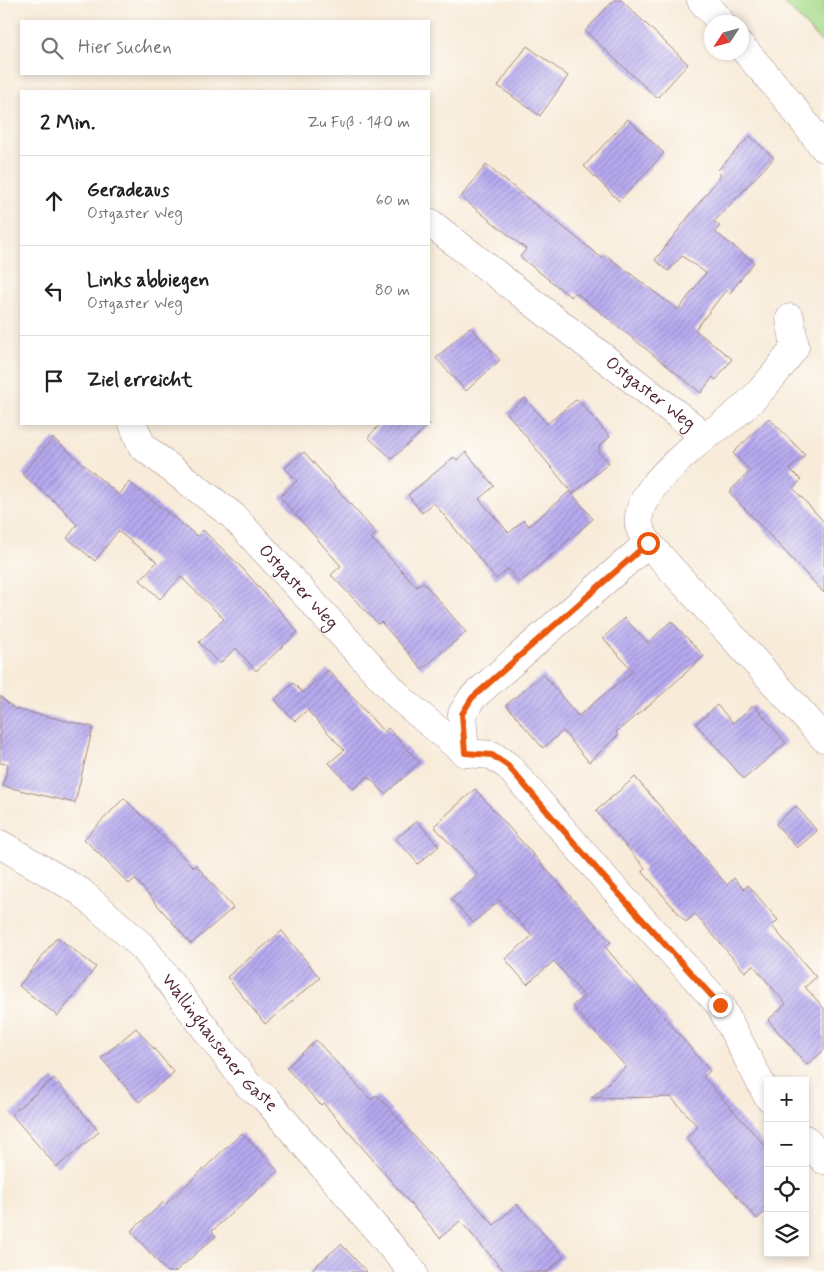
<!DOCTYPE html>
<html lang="de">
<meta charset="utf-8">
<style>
body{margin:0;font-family:Mynerve,sans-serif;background:#f2f2f2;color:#202124}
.controls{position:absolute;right:15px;bottom:15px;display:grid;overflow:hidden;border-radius:0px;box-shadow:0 2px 8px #0003}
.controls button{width:45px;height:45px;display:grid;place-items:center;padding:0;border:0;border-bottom:1px solid #e0e0e0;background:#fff;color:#202124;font:25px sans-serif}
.compass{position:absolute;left:704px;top:15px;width:45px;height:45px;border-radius:50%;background:#fff;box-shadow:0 2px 8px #0003;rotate:234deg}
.stop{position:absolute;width:15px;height:15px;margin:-11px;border:4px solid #ea580c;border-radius:50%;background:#fff}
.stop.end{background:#ea580c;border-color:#fff;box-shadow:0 1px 5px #0008}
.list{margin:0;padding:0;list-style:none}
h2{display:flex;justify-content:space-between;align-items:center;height:65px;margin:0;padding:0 20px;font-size:21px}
h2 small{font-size:16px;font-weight:400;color:#757577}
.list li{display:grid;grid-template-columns:32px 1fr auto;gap:15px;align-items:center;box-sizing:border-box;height:90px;padding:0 20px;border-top:1px solid #e0e0e0}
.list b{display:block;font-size:19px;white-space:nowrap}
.list p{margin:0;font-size:16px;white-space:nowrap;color:#757577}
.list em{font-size:16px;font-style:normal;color:#757577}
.icon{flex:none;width:28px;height:28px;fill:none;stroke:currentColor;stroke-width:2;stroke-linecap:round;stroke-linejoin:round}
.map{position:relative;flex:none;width:824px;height:1272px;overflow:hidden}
.search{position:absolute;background:#fff;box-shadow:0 2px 8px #0003;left:20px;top:20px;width:410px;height:55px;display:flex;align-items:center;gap:12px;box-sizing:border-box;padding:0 18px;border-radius:0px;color:#757577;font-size:19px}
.panel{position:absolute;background:#fff;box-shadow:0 2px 8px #0003;left:20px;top:90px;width:410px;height:335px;border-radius:0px}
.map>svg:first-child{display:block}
.green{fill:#a7db8b;stroke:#787d5b}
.building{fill:url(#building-hatch)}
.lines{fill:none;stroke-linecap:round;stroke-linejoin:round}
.minor-casing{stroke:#a18582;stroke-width:29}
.minor{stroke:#fff;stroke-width:28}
.route{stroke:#ea580c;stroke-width:6}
.labels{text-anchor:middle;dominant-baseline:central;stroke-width:4.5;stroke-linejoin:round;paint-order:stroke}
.street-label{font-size:18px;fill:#4a1f2b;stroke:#fdfcf7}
</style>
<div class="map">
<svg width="824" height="1272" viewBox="0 0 824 1272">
<defs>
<pattern id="building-hatch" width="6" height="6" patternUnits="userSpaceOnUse" patternTransform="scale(1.25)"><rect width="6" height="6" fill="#b6aaf0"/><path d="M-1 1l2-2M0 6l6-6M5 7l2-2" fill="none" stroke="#968ac3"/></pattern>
</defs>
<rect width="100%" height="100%" fill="#fdfcf7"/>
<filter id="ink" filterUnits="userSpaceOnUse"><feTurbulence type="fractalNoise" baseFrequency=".02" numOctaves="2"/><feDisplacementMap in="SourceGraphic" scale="10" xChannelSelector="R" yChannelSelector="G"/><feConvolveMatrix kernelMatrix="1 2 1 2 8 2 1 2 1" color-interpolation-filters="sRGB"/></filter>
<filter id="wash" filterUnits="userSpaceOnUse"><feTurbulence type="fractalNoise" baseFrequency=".0096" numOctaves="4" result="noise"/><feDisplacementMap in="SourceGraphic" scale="20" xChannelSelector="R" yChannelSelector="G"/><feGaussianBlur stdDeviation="1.12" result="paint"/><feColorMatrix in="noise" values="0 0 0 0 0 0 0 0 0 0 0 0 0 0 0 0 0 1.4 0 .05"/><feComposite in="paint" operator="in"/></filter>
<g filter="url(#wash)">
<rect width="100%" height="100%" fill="#f8ebd9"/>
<path class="green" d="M782,0H824V45Z"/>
<g id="blocks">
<path class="building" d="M614,0H621L688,64L657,98L585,31Z
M527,46L568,76L540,116L498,86Z
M628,119L664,153L619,201L584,166Z
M750,136L774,158L714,222L720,226L715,232L754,262L730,293L726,290L695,330L732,359L716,380L713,377L701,393L575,292L571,297L520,257L526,249L461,197L486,165L603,259L606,255L678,310L706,273L682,256L668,271L655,260L721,175L717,171Z
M470,327L500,360L466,391L436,358Z
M525,398L547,424L577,399L610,437L599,446L600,449L598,451L609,463L573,494L507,413Z
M769,418L805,455L790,469L801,480L793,488L824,522V593L729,492L750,471L733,453Z
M381,424H430L392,459L368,437Z
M53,438L119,495L129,482L197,536L203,530L244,570L298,632L256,671L236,648L219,664L199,642L224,619L181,577L160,599L140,580L157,562L118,531L95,561L67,538L77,525L60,506L22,474Z
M304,452L376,533L371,538L417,587L423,582L466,632L422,669L381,622L378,624L331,575L341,566L280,497L297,481L285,468Z
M466,452L494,486L479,499L509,533L524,520L529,526L570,491L593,519L519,583L508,569L496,579L434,503L422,513L408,495L454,457L457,460Z
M624,618L648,643L671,621L704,656L660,696L616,732L618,735L589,762L563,731L543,748L506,705L543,674L578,716L633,671L603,638Z
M328,670L384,732L388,728L420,763L385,794L368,776L353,789L329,763L344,750L307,710L295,721L275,700L293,683L303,693Z
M0,696L15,709L93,727L75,803L3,786L8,764L0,763Z
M717,705L733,723L754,705L786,743L744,779L696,724Z
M635,777L727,885L734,878L744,889L748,885L778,920L772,926L816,977L805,987L824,1008V1050L807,1065L768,1020L786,1004L753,965L745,972L695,914L686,922L642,871L645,868L596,811Z
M475,789L611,942L605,947L710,1071L703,1077L768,1149V1209L757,1219L686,1138L698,1127L671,1097L591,1098L626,1067L572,1006L584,996L554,961L527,984L505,959L532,936L500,900L473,923L451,899L478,875L434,826Z
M124,798L193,867L196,865L233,908L191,944L135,879L129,884L84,839Z
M796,806L817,831L797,848L776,824Z
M417,821L439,846L418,864L396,839Z
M282,931L320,978L265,1024L227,977Z
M57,937L96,967L58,1016L19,986Z
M136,1028L174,1072L139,1102L101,1058Z
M316,1040L371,1100L377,1095L494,1225L517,1204L564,1257L547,1272H505L460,1221L440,1238L361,1146L323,1103L321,1105L286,1068Z
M54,1078L99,1132L57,1167L11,1114Z
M242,1133L278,1171L212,1231L216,1236L175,1272H167L131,1231L164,1202L166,1204Z
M341,1244L367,1272H309Z"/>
</g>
</g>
<g filter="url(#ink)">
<use href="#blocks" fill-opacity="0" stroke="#a18582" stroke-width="1"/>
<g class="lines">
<g class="minor-casing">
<g id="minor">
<path d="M701,0L721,22"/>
<path d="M742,47L785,97L824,148"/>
<path id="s1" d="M429,222L705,436C684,456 634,493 639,525C640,531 645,538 648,543L824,738"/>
<path id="s2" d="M133,424L142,446L233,516L402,700L465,753L492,755L508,766L601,874L720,1005L768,1097"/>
<path d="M705,436C744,413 769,384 795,347L790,318"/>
<path d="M465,753L462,714L472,698L648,543"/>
<path id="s3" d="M0,844L81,892L144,948L249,1086L265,1098L413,1272"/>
<path d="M805,1139L824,1160"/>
</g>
</g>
<use href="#minor" class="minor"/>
</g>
</g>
<g class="lines" filter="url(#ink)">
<path class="route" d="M648,543L472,698L462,714L465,753L492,755L508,766L601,874L720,1005"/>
</g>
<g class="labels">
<g class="street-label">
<text stroke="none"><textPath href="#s1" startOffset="280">Ostgaster Weg</textPath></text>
<text stroke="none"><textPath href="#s2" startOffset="235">Ostgaster Weg</textPath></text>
<text stroke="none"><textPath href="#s3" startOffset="300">Wallinghausener Gaste</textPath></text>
</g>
</g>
</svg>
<div class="controls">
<button>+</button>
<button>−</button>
<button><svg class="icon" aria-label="locate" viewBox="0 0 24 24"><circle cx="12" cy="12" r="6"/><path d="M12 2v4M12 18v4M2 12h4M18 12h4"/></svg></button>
<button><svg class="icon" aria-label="layers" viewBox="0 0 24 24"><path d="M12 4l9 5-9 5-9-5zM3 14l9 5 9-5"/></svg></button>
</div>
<svg class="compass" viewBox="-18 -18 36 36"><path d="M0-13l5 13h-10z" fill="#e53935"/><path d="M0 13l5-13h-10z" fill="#757577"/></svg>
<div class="stop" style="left:648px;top:543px"></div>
<div class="stop end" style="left:720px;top:1005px"></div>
<div class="search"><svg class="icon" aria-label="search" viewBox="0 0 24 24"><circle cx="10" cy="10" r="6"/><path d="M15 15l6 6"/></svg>Hier suchen</div>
<section class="panel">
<h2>2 Min.<small>Zu Fuß · 140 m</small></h2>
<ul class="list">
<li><svg class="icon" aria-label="ahead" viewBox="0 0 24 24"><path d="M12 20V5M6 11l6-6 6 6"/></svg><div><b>Geradeaus</b><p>Ostgaster Weg</p></div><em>60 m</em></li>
<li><svg class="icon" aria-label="left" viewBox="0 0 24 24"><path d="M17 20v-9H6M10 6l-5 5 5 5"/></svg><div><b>Links abbiegen</b><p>Ostgaster Weg</p></div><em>80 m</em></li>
<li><svg class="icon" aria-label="arrive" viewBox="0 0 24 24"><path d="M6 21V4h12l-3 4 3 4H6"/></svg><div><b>Ziel erreicht</b></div></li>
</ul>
</section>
</div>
